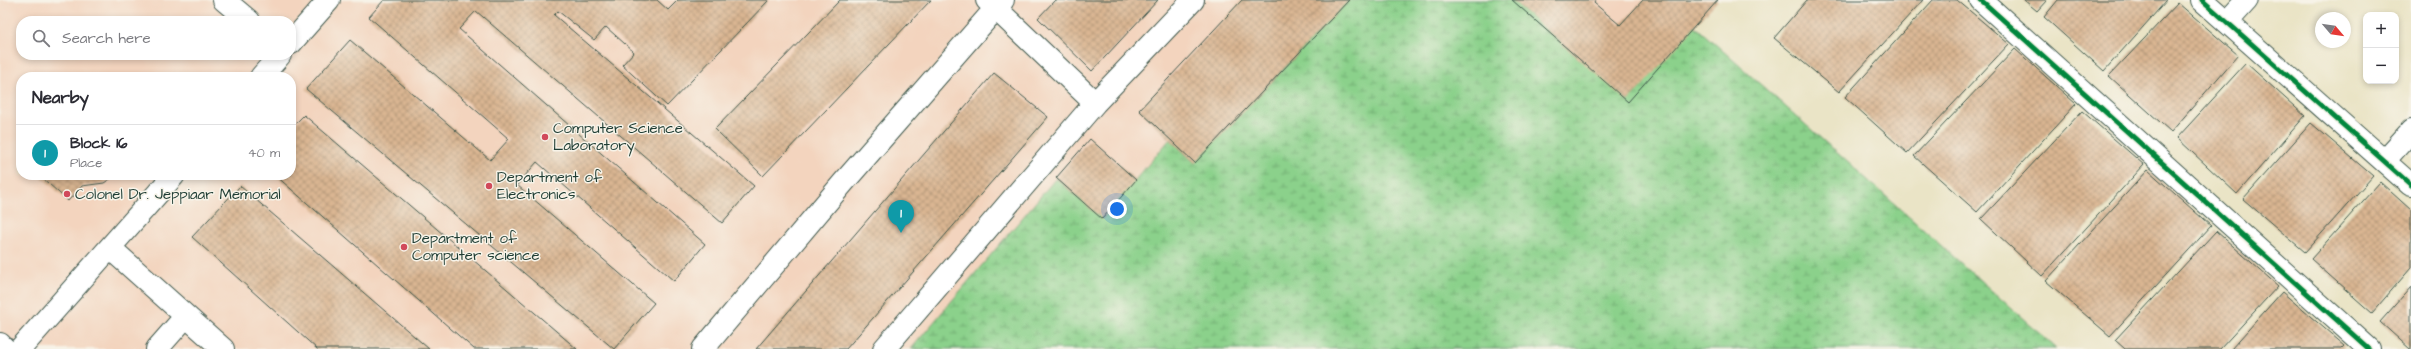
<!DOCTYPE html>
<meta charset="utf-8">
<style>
body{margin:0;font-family:"Architects Daughter",sans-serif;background:#f2f2f3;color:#2b2b33}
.controls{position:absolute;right:12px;top:12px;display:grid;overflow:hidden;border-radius:8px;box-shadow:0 2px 6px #0003}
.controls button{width:36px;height:36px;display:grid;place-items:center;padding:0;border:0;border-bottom:1px solid #e1e1e2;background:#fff;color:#2b2b33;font:20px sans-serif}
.compass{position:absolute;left:2315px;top:12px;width:36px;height:36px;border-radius:50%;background:#fff;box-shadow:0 2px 6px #0003;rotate:119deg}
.you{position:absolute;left:1117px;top:209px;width:14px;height:14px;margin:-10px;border:3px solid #fff;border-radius:50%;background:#1a73e8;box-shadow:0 0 0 6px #1a73e833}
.badge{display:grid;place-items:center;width:26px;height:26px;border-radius:50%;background:#d1495b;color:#fff;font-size:13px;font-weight:700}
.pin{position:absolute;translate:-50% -33px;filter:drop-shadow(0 1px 2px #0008)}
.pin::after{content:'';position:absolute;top:21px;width:14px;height:12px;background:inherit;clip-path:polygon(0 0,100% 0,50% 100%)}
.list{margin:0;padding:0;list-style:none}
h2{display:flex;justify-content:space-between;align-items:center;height:52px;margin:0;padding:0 16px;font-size:17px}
h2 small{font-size:13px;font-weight:400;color:#7c7c81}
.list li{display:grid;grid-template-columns:26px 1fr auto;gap:12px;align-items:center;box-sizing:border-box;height:56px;padding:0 16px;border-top:1px solid #e1e1e2}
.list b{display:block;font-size:15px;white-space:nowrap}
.list p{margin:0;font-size:13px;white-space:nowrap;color:#7c7c81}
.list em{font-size:13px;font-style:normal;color:#7c7c81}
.icon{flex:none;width:22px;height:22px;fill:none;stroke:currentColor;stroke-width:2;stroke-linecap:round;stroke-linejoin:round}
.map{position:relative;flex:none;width:2411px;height:349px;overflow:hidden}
.search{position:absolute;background:#fff;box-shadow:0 2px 6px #0003;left:16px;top:16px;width:280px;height:44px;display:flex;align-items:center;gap:10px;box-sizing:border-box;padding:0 14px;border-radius:16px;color:#7c7c81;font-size:15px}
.panel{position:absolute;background:#fff;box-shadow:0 2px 6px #0003;left:16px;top:72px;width:280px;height:108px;border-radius:16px}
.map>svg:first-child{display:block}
.built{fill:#f3d4be;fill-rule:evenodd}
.wetland{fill:url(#wetland-marsh);stroke:#558760}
.building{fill:url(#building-cross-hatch)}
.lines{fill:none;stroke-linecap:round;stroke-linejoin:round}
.minor-casing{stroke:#3d564a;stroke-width:24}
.minor{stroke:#fff;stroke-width:22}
.cycleway-casing{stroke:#f7f3e8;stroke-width:8}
.cycleway{stroke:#00873e;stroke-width:5}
.poi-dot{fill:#d1495b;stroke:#f7f3e8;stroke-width:1.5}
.labels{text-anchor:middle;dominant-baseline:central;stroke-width:3;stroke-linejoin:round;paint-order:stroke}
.poi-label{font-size:15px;fill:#1f3d34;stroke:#f7f3e8;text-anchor:start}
</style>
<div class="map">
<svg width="2411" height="349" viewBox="0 0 2411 349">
<defs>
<pattern id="wetland-marsh" width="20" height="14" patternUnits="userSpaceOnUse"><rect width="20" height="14" fill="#8bd18b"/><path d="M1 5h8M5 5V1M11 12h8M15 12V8" fill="none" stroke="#71ab72"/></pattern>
<pattern id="building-cross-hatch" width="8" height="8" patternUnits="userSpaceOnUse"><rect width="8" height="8" fill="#dab692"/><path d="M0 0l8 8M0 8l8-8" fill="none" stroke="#b09578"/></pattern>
</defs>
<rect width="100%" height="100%" fill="#f7f3e8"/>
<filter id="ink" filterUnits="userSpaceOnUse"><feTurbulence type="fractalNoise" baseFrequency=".025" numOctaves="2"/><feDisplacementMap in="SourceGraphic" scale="8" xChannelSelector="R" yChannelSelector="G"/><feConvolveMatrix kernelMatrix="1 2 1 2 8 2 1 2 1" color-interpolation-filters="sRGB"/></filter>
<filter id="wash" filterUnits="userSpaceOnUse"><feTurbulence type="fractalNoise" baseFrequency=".012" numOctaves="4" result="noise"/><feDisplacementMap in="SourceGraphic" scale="16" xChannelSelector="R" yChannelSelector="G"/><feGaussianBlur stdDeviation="0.9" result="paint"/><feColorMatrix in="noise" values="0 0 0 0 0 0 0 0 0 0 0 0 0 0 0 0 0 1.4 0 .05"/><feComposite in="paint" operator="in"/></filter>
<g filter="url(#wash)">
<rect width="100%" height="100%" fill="#eae4c6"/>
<path class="built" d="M0,0H1718L1695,26L2057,349H0ZM21,21H291V55H21ZM21,77H291V175H21Z"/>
<path class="wetland" d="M1349,0H1512L1560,42L1695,26L2057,349H911L1056,178L1102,219L1170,139L1195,163Z"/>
<g id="blocks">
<path class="building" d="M384,0H657L668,10L678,0H769L667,106L622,65L634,52L606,27L594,40L558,11L554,15L754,186L722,223L476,11L459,29L705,244L674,281L537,162L517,185L654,303L614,349L306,89L350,40L490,160L509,139L369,17Z
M840,0H931L763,176L715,129Z
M1055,0H1158L1092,71L1038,18Z
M1242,0H1349L1195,163L1139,110Z
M1512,0H1596L1594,3L1620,25L1643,0H1718L1628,102Z
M1807,0H1923L1839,92L1774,38Z
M1933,0H1957L2009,44L1907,153L1845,97Z
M2024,0H2047L2037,11Z
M2058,0H2167L2104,71L2044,17Z
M2178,3L2238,55L2171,132L2109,76Z
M2015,49L2076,104L1977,212L1914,156Z
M2246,63L2305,116L2237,194L2177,138Z
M994,73L1048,117L846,349H756Z
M2082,111L2144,165L2042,276L1981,219Z
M304,115L577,349H474L275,175H291V128Z
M2311,123L2373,176L2305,252L2243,199Z
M1090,139L1136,180L1102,219L1056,178Z
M2148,170L2211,226L2110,336L2046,281Z
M39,175H116L104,183L82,186L68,201Z
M2380,182L2411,210V268L2372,313L2311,259Z
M240,186L429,349H317L192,237Z
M2216,231L2278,286L2220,349H2125L2115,340Z
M2411,287V349H2410L2380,322Z
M2282,292L2345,346L2342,349H2231Z"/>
</g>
</g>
<g filter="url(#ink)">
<use href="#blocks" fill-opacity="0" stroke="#3d564a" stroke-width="1"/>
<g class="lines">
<g class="minor-casing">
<path id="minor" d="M224,0L249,21
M987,0L1095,103
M1981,0L2369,349
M2202,0L2411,185
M2227,22L2247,0
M291,43L329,0
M261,77L280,55
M2384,161L2411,131
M110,248L186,316
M0,344L5,349
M20,349L174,175
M157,349L186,316L223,349
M703,349L843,183L1003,0
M884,349L1095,103L1193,0"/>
</g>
<use href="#minor" class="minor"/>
<g class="cycleway-casing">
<path id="cycleway" d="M1981,0L2369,349
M2202,0L2411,185"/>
</g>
<use href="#cycleway" class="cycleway"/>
</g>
</g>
<g class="poi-dot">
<circle cx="545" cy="137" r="4"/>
<circle cx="489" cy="186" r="4"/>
<circle cx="67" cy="194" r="4"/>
<circle cx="404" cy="247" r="4"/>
</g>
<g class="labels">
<g class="poi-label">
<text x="553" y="128">Computer Science<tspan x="553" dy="17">Laboratory</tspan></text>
<text x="497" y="177">Department of<tspan x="497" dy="17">Electronics</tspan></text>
<text x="75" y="194">Colonel Dr. Jeppiaar Memorial</text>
<text x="412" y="238">Department of<tspan x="412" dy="17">Computer science</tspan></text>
</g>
</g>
</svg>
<div class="controls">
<button>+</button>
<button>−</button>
</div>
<svg class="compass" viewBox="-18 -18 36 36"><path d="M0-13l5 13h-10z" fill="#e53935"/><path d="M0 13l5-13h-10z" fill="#7c7c81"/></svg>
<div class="you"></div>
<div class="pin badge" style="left:901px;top:233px;background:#0f9aa8">1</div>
<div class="search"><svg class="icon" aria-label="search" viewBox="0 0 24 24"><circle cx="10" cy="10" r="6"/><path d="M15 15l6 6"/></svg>Search here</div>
<section class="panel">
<h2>Nearby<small></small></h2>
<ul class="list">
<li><span class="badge" style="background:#0f9aa8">1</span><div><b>Block 16</b><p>Place</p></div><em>40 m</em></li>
</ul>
</section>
</div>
